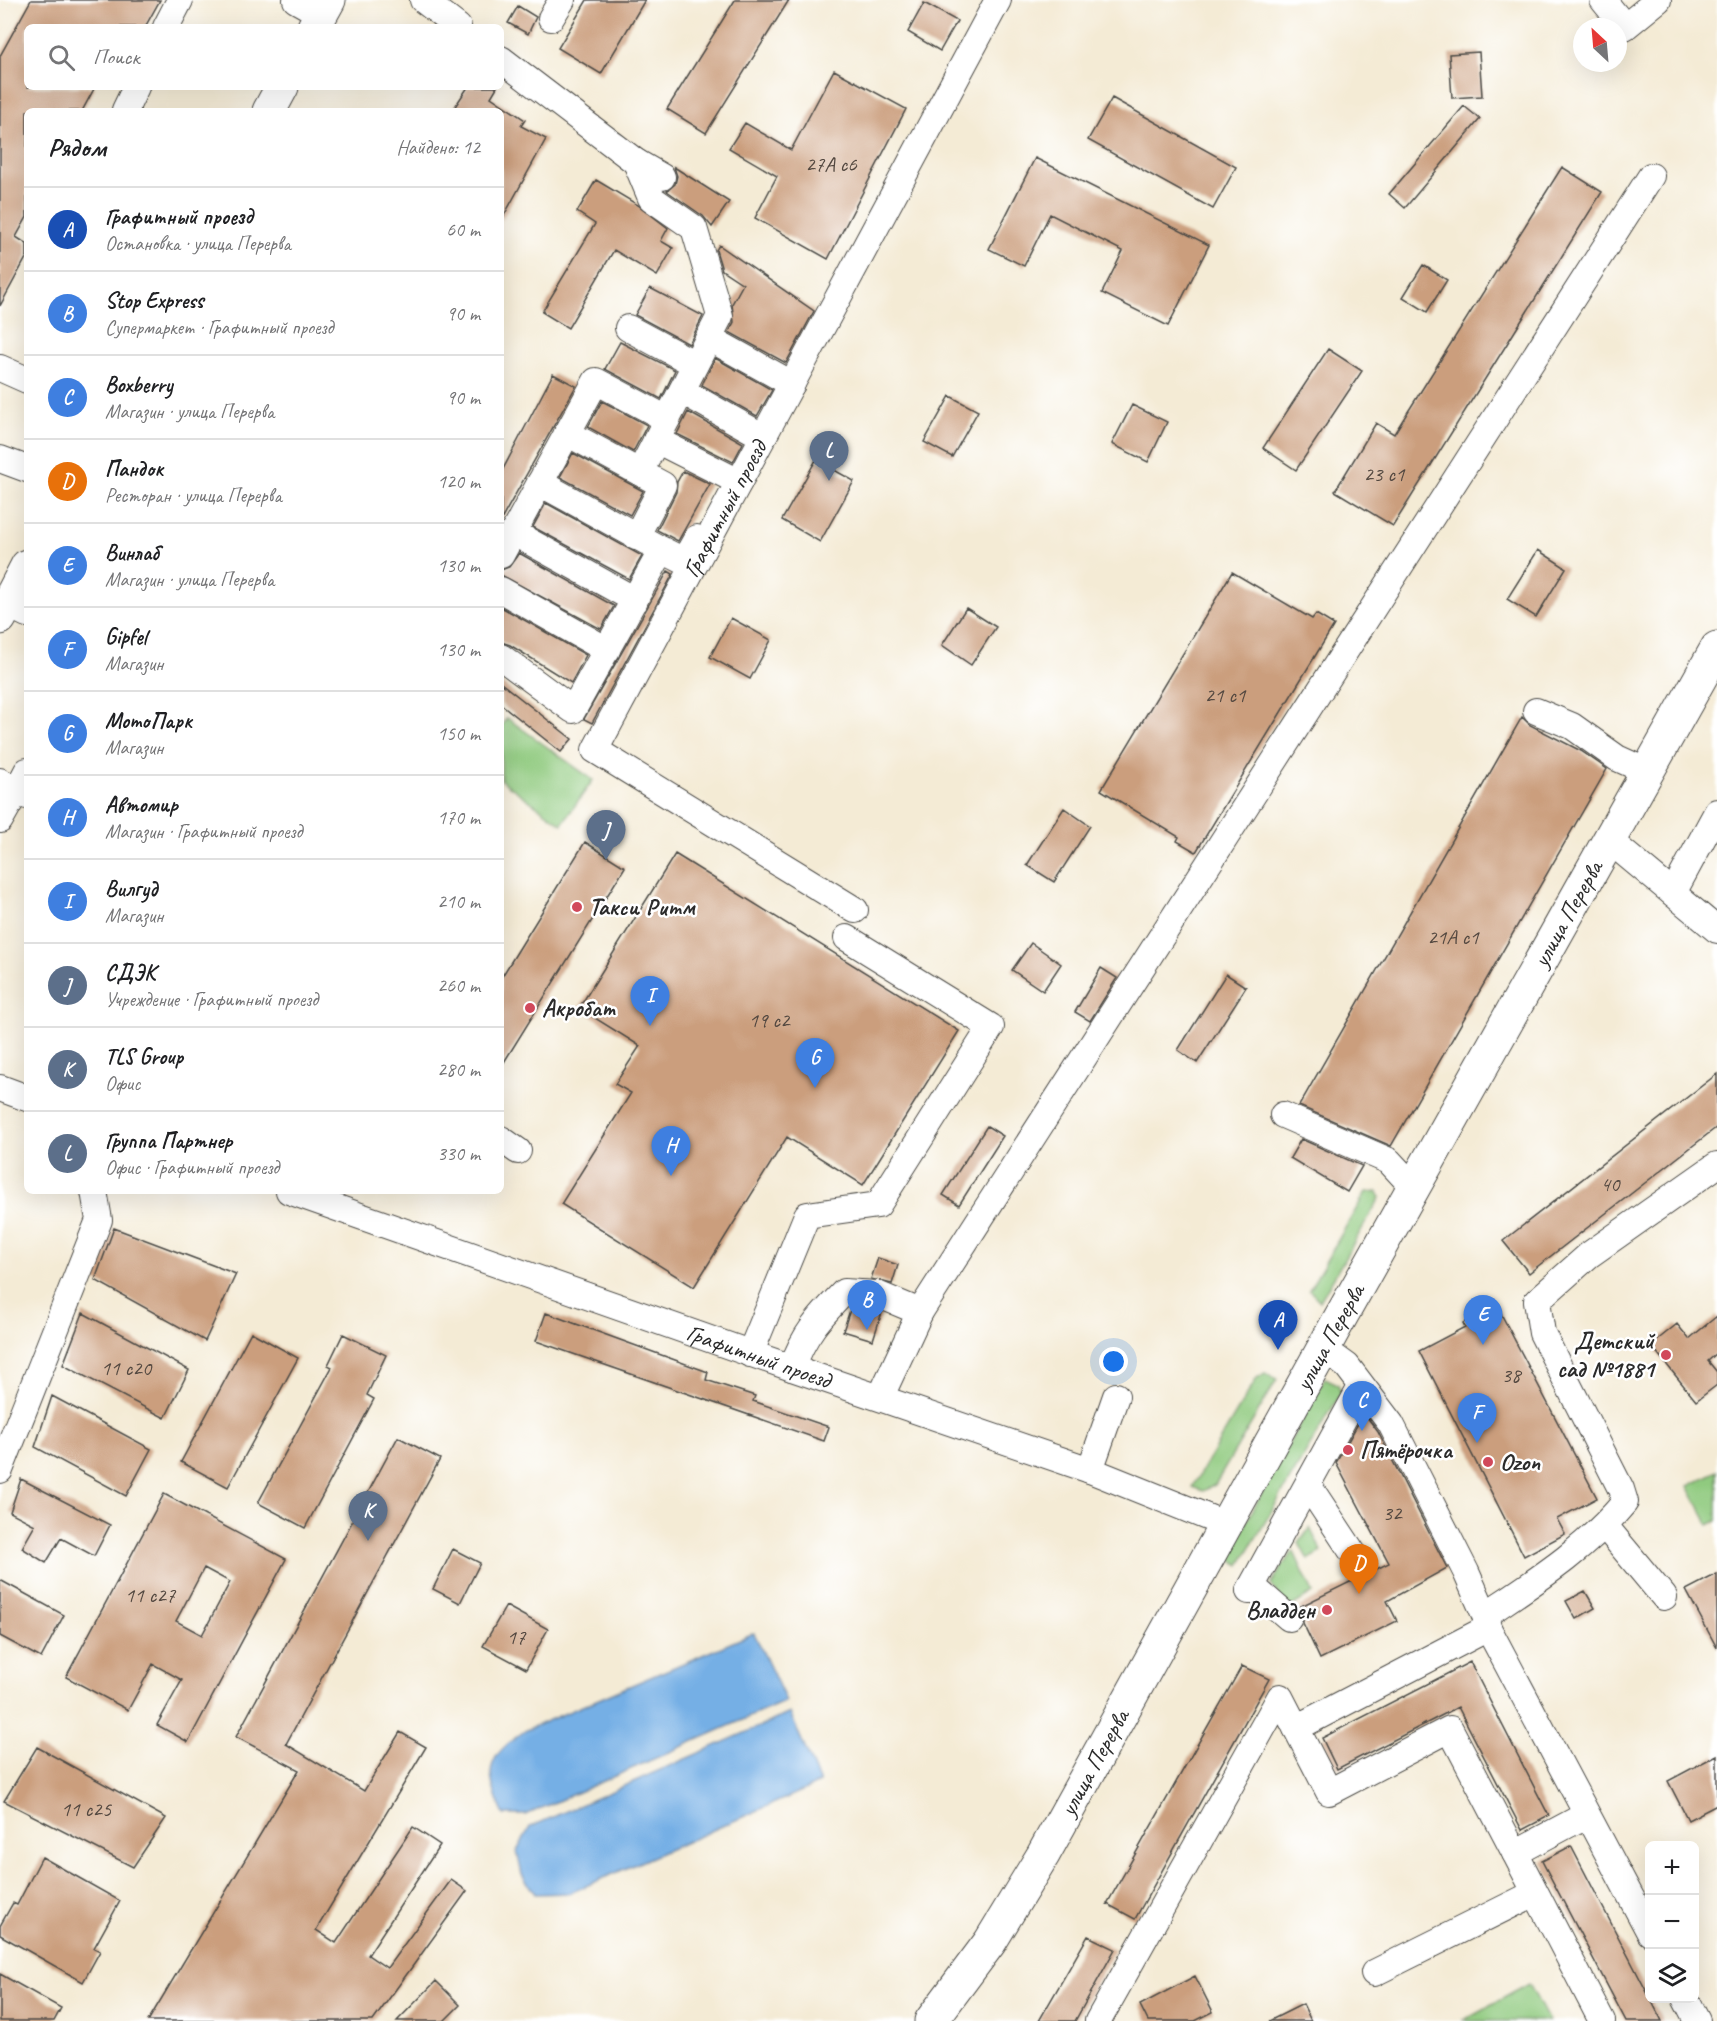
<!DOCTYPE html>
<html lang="ru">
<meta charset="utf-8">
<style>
body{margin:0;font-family:Caveat,sans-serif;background:#f6f6f6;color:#202124}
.controls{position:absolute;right:18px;bottom:18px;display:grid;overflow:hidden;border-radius:9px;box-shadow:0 6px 24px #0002}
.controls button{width:54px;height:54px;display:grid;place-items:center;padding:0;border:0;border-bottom:2px solid #e0e0e0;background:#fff;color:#202124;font:30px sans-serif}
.compass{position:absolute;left:1573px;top:18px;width:54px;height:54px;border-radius:50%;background:#fff;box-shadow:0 6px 24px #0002;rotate:334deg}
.you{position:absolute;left:1114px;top:1362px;width:21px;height:21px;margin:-15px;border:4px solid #fff;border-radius:50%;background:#1a73e8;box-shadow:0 0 0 9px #1a73e833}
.badge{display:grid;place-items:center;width:39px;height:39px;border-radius:50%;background:#2563eb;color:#fff;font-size:20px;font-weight:700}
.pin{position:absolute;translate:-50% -50px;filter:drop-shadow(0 2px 3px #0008)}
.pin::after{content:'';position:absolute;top:32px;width:21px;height:18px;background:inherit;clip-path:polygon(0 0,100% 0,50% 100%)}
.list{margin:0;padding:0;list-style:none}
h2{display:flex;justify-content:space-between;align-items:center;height:78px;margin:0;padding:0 24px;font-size:26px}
h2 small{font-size:20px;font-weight:400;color:#757577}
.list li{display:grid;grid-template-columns:39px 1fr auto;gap:18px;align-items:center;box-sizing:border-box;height:84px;padding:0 24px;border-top:2px solid #e0e0e0}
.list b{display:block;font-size:22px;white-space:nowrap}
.list p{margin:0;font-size:20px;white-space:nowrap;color:#757577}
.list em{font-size:20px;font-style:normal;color:#757577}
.icon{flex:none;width:33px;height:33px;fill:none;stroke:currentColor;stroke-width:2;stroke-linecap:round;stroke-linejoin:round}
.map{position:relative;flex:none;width:1717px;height:2021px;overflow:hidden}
.search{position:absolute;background:#fff;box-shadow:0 6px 24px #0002;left:24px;top:24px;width:480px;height:66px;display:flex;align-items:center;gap:15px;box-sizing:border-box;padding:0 21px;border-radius:9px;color:#757577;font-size:22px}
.panel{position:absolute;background:#fff;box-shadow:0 6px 24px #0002;left:24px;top:108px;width:480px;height:1086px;border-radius:9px}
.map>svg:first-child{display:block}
.green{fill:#90ca7f;stroke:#5e7a55;stroke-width:1.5}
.water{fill:#74afe5;stroke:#506d88;stroke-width:1.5}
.building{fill:#cb9e7d;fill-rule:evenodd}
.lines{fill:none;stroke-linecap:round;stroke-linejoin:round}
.minor-casing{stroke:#494844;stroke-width:28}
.major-casing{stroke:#494844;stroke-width:35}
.minor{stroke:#fff;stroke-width:26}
.major{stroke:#fff;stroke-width:33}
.poi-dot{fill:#d1495b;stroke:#fff;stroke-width:2}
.labels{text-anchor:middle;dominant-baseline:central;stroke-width:5;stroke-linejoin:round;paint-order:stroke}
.number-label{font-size:21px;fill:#534840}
.street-label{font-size:24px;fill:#2b2b2b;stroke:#fff}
.poi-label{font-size:24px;font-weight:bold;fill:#2b2b2b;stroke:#fff;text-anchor:start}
</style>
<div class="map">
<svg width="1717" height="2021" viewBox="0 0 1717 2021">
<rect width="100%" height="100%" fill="#fff"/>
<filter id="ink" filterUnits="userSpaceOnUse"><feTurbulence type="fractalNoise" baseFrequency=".0167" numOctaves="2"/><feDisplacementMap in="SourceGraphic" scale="12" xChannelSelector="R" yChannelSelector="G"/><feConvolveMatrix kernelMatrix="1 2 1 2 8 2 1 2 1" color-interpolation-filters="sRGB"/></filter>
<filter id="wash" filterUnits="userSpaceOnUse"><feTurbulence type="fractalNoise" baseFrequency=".008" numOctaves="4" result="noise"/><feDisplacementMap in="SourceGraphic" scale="24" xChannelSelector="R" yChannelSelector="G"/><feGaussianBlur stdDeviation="1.35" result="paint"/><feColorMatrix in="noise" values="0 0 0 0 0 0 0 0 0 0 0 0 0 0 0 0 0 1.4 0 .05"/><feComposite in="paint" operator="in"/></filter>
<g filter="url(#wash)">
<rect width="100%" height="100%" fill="#f4ebd5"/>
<path class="green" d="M507,718L593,780L562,824L501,780V726Z
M1366,1192H1378L1380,1198L1320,1301L1309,1290Z
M1265,1373L1277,1380L1215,1485L1203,1491L1192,1487L1257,1378Z
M1325,1378L1338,1384L1341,1393L1240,1565L1227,1557Z
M1717,1471V1521L1709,1525L1688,1486Z
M1310,1528L1322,1552L1308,1560L1299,1543Z
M1293,1550L1313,1593L1286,1610L1271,1584Z
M1529,1984L1549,2021H1462Z"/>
<path class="water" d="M754,1633L786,1701L526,1815H504C483,1770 486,1758 526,1730Z
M790,1713L820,1783L570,1893L535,1894L522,1875L517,1851L530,1827Z"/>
<g id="blocks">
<path class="building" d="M31,0H160L145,27H27V87H95L82,111H27V217L16,237L27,244V256L0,306V56Z
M587,0H645L601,74L558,48Z
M735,0H789L706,133L667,109Z
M924,3L957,21L940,51L908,32Z
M518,6L536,17L528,34L508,23Z
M1479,52L1482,96L1452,98L1449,54Z
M834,70L906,109L828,259L755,218L777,176L729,148L745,123L791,150Z
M468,87H497L491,97L525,120L521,126L546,139L501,221V111H452Z
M1112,98L1236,167L1213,209L1088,140Z
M1464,106L1480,119L1405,208L1389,194Z
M1035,158L1209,245L1168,326L1102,293L1123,251L1050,214L1024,266L989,249Z
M674,167L729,202L712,227L703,216L667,191L675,184L677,176Z
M1562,167L1602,192L1393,526L1335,491L1376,423L1394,434Z
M596,180L638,205L668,228L661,241L673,248L657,276L614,250L568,328L542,312L595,224L577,212Z
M719,245L814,311L786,363L729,332L734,322L732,304L743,284L722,270L716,250Z
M1423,265L1447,280L1427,312L1403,297Z
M650,288L703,316L689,344L635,315Z
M620,342L675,370L661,399L605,369Z
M1328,349L1362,371L1296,470L1263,448Z
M715,358L772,390L757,416L702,385Z
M553,374L576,386L501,520V473Z
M950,396L978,411L952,457L924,442Z
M602,401L647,425L633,452L588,427Z
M1132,405L1167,422L1148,462L1112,444Z
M688,412L743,443L733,462L677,434Z
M573,453L643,491L630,515L560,477Z
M816,460L854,481L820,542L782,520Z
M683,471L710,484L678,541L657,530L676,492L677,482Z
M546,503L642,556L629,579L533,527Z
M1538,550L1566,568L1536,617L1507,599Z
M519,553L614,606L601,629L501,575V570L509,567Z
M668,571L673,574L592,723L584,719Z
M1232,572L1312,619L1316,614L1334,625L1196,852L1177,841L1179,837L1101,790Z
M501,607L586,655L571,683L510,645L501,642Z
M966,608L996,627L971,665L942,645Z
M731,618L771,640L750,679L710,657Z
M501,683L572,739L561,752L501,704Z
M1522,717L1530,725L1581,751L1607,769L1391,1146L1299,1106Z
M1064,808L1090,826L1054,882L1027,865Z
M585,842L625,867L501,1067V978Z
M675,854L959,1031L863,1185L787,1137L694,1287L561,1204L631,1093L615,1084L640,1046L579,1008Z
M1031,943L1061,964L1043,991L1012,970Z
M1101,968L1117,978L1090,1021L1075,1012Z
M1226,974L1246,987L1197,1063L1178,1050Z
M1717,1074V1127L1529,1273L1503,1241Z
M987,1126L1003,1136L959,1205L943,1195Z
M1301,1139L1362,1166L1347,1192L1290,1158Z
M114,1228L236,1274L205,1341L95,1280Z
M878,1258L898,1265L892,1284L871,1279Z
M1497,1306L1597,1498L1557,1519L1565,1534L1524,1556L1419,1351L1465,1327L1463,1323Z
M851,1307L874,1309L882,1312L873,1340L843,1331Z
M83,1313L189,1370L165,1418L63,1365Z
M546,1313L708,1372L706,1380L755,1396L753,1401L829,1427L824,1441L536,1341Z
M1717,1316V1353L1708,1361L1717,1372V1385L1696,1401L1651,1345L1677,1324L1689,1339Z
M251,1332L298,1358L228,1487L181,1462Z
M343,1334L386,1355L367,1395L374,1399L305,1528L258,1503L332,1367L328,1365Z
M52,1396L151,1449L126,1496L35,1447Z
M1364,1413L1378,1432L1447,1568L1387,1601L1397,1621L1320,1659L1303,1623V1614L1299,1607L1389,1563L1336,1463Z
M398,1437L440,1459L286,1744L364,1791L400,1732L426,1747L316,1930L336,1943L413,1827L440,1845L368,1955L387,1968L451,1880L467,1891L373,2021H148L299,1770L236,1737Z
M21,1479L110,1525L94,1556L61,1538L46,1563L22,1548L35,1525L10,1512Z
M164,1494L286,1559L188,1742L157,1725L182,1680L153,1664L128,1710L66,1677ZM204,1568L230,1582L202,1635L176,1621Z
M453,1549L480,1563L460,1603L433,1589Z
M1717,1574V1648L1686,1590Z
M0,1580L64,1615L41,1658L0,1636Z
M1585,1591L1595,1608L1576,1619L1566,1601Z
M506,1606L548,1629L526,1669L483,1646Z
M1470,1662L1549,1816L1522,1830L1458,1707L1337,1769L1322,1738Z
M1242,1666L1269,1679L1135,1919L1107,1904Z
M37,1747L166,1818L133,1867L4,1801Z
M1717,1755V1805L1688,1820L1668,1781Z
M1571,1846L1650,1998L1662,2021H1626L1542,1861Z
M42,1857L120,1901L94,1948L100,1951L83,1982L0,1935V1926L13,1903L17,1905Z
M1088,1936L1115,1949L1075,2021H1039Z
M0,1974L61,2008L54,2021H0Z
M1195,1976L1213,2012L1195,2021H1148L1140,2005Z
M436,1981L460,2005L444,2021H397Z
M1303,2004L1311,2021H1269Z"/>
</g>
</g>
<g filter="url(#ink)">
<use href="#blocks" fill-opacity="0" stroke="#494844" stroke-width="1.5"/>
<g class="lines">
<g class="minor-casing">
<g id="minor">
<path d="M296,0L321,14"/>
<path d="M423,0L458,27"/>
<path d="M1603,0L1625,27L1658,0"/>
<path d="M551,18L562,0"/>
<path d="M166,27L180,0"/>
<path d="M501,59L636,162L662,177"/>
<path d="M127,111L125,110L136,87"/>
<path d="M636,162L651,198L694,228L720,316L640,472"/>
<path d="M628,328L695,364"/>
<path d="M709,338L792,384"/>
<path d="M0,368L27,380"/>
<path d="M682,391L762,436"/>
<path d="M567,433L663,485L636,537"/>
<path d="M656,440L739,482"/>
<path d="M0,459L27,469"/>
<path d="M540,483L596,381L667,419"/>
<path d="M514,533L635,600"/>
<path d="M501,555L540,483L662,550"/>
<path d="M501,590L607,650"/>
<path d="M7,604L27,614"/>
<path d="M501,657L573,710L662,550L684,561L697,538"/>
<path d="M1536,711L1572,726L1617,758L1648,772"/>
<path d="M0,781L17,790L27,771"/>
<path d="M0,820L17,790L27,796"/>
<path d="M1610,841L1717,930"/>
<path d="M1673,893L1717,812"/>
<path id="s1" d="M855,910L595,750L998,0"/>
<path d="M0,1088L27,1098"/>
<path d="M1283,1115L1389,1161L1415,1189"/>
<path d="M501,1139L518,1151"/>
<path id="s2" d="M289,1191L792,1368L1090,1470L1227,1525"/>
<path d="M1325,1350L1347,1366L1391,1424L1466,1572L1485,1615L1488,1628L1650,1933"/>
<path d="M750,1354L807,1215L878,1205L991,1027L847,938"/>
<path d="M792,1368C804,1334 819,1318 844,1292L877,1294L920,1312"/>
<path d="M881,1396L920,1312L1651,176"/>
<path d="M0,1470L99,1220L94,1191"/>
<path d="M1090,1470L1116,1396"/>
<path d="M1308,1485L1359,1562"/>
<path d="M1605,1526L1664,1597"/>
<path d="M1252,1586L1289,1618"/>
<path d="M1249,1591L1361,1387"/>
<path d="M1485,1615C1537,1580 1584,1551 1625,1502L1621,1489L1542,1333L1537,1301L1589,1255L1717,1165"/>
<path d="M1488,1628L1296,1728L1329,1792L1450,1729L1515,1853L1586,1815"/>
<path d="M1515,1853L1602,2021"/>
<path d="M1374,1973L1535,1893"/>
<path d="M1685,1998L1697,2021"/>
<path d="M1098,2021L1280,1697L1296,1728"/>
</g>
</g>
<g class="major-casing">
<g id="major">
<path d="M314,27L329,0"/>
<path d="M269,111L282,87"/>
<path d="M0,618L27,566"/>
<path id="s3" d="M931,2021L990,1942L1043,1855L1339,1320L1717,648"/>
</g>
</g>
<use href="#minor" class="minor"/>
<use href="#major" class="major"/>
</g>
</g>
<g class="poi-dot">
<circle cx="577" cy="907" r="6"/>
<circle cx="530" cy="1008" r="6"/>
<circle cx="1666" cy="1355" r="6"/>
<circle cx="1348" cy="1450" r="6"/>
<circle cx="1488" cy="1462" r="6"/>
<circle cx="1327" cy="1610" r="6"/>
</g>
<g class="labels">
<g class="number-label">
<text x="831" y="164">27A с6</text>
<text x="1384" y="474">23 с1</text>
<text x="1225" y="695">21 с1</text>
<text x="1453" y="937">21А с1</text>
<text x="769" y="1020">19 с2</text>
<text x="1610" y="1184">40</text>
<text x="126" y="1368">11 c20</text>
<text x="1511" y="1375">38</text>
<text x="1392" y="1513">32</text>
<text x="150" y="1595">11 с27</text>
<text x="516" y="1637">17</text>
<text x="86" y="1809">11 с25</text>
</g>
<g class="street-label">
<text stroke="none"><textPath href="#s1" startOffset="579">Графитный проезд</textPath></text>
<text stroke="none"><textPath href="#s3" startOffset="1278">улица Перерва</textPath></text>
<text stroke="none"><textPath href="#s3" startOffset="792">улица Перерва</textPath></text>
<text stroke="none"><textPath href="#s2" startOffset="498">Графитный проезд</textPath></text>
<text stroke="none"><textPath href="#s3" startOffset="306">улица Перерва</textPath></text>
</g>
<g class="poi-label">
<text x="589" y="907">Такси Ритм</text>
<text x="542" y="1008">Акробат</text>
<text x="1654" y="1341" text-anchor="end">Детский<tspan x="1654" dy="28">сад №1881</tspan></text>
<text x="1360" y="1450">Пятёрочка</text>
<text x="1500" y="1462">Ozon</text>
<text x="1315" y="1610" text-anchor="end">Владден</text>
</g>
</g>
</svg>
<div class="controls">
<button>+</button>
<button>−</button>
<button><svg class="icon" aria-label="layers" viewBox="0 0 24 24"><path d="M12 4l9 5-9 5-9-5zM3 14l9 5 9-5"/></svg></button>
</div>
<svg class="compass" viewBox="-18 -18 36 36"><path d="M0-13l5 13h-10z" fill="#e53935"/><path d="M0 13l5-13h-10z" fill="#757577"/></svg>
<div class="you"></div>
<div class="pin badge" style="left:1278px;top:1350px;background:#1a4fb4">A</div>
<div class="pin badge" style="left:867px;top:1330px;background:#3f7fe0">B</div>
<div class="pin badge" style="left:1362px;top:1431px;background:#3f7fe0">C</div>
<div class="pin badge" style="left:1359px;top:1594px;background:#e8710a">D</div>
<div class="pin badge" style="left:1483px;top:1345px;background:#3f7fe0">E</div>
<div class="pin badge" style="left:1477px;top:1443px;background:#3f7fe0">F</div>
<div class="pin badge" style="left:815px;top:1088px;background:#3f7fe0">G</div>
<div class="pin badge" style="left:671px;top:1176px;background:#3f7fe0">H</div>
<div class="pin badge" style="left:650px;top:1026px;background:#3f7fe0">I</div>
<div class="pin badge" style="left:606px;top:860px;background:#5c6f8a">J</div>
<div class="pin badge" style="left:368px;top:1541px;background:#5c6f8a">K</div>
<div class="pin badge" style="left:829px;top:481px;background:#5c6f8a">L</div>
<div class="search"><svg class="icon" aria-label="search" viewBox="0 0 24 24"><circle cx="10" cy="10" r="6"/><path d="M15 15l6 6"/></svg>Поиск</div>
<section class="panel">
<h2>Рядом<small>Найдено: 12</small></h2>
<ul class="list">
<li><span class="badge" style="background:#1a4fb4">A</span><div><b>Графитный проезд</b><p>Остановка · улица Перерва</p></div><em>60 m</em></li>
<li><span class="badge" style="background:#3f7fe0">B</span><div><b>Stop Express</b><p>Супермаркет · Графитный проезд</p></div><em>90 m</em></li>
<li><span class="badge" style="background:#3f7fe0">C</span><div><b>Boxberry</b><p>Магазин · улица Перерва</p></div><em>90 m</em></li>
<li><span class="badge" style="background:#e8710a">D</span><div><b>Пандок</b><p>Ресторан · улица Перерва</p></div><em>120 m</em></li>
<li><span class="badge" style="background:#3f7fe0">E</span><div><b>Винлаб</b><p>Магазин · улица Перерва</p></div><em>130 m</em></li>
<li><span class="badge" style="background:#3f7fe0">F</span><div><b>Gipfel</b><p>Магазин</p></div><em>130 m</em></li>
<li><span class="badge" style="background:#3f7fe0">G</span><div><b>МотоПарк</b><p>Магазин</p></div><em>150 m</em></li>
<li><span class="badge" style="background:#3f7fe0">H</span><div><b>Автомир</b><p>Магазин · Графитный проезд</p></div><em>170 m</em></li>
<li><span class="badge" style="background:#3f7fe0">I</span><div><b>Вилгуд</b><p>Магазин</p></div><em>210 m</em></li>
<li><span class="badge" style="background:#5c6f8a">J</span><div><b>СДЭК</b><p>Учреждение · Графитный проезд</p></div><em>260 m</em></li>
<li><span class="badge" style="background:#5c6f8a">K</span><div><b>TLS Group</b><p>Офис</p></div><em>280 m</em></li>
<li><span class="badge" style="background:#5c6f8a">L</span><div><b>Группа Партнер</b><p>Офис · Графитный проезд</p></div><em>330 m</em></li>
</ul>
</section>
</div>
